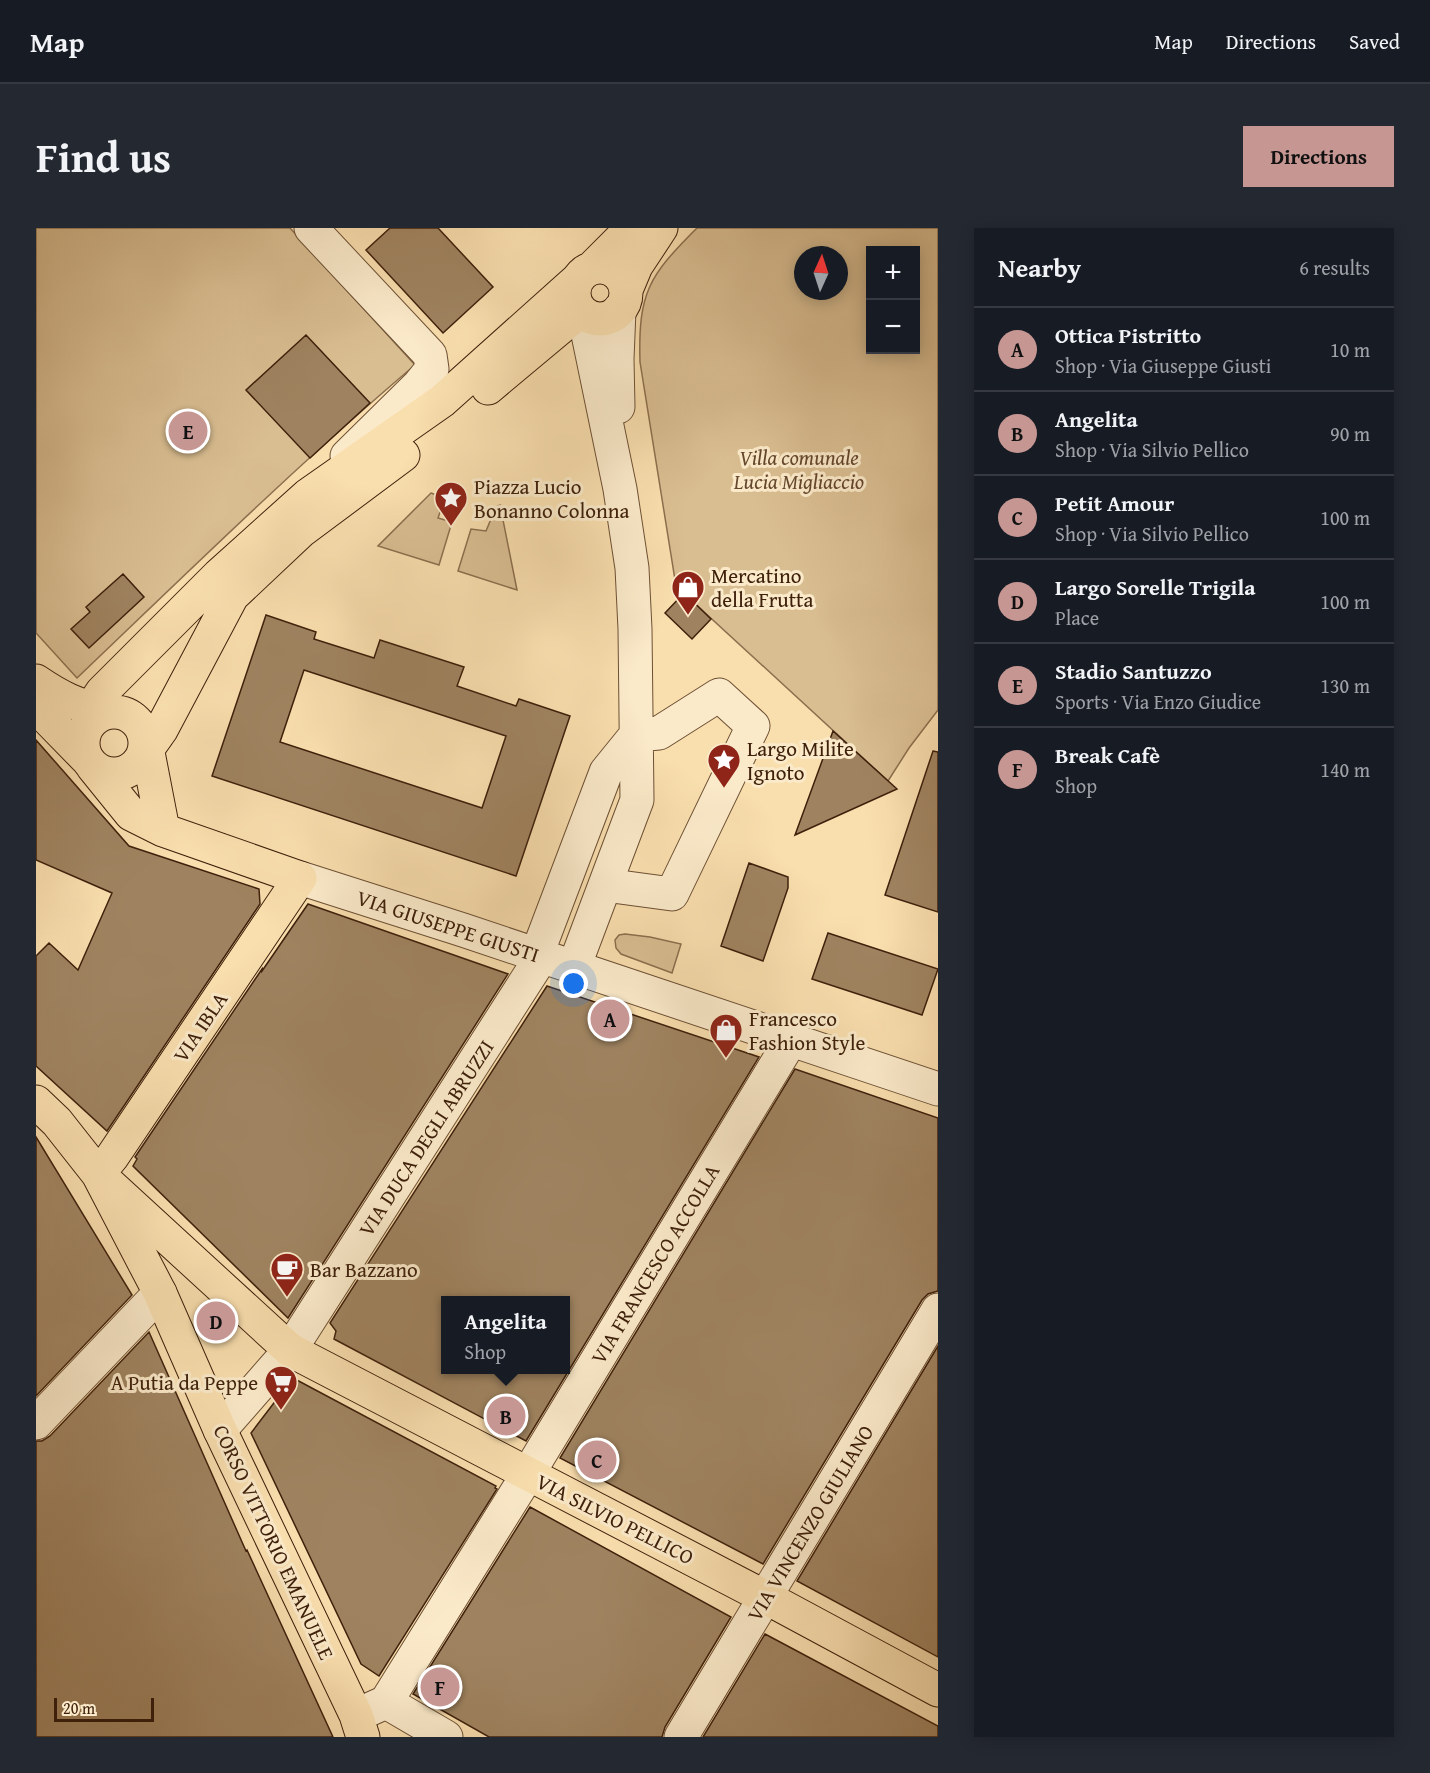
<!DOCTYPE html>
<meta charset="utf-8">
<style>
body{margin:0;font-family:"Gentium Book Plus",serif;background:#242831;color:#f1f3f6}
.controls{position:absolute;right:18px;top:18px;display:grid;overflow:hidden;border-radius:0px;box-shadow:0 3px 15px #0003}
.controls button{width:54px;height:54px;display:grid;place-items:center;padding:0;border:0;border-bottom:2px solid #363941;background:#171b24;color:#f1f3f6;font:30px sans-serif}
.compass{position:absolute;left:758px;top:18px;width:54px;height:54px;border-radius:50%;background:#171b24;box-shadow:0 3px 15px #0003;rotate:3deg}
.scale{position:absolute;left:18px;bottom:15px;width:100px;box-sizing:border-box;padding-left:6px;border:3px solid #3e200b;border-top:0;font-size:16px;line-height:21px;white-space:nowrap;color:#3e200b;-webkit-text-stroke:4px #fbeaca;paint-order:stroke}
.you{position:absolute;left:538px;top:756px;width:21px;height:21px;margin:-15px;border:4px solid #fff;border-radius:50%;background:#1a73e8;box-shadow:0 0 0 9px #1a73e833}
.badge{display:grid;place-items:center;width:39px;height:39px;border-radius:50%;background:#c59692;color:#111;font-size:20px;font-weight:700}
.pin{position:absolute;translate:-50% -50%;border:3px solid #fff;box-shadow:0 2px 6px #0006}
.popup{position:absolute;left:405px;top:1068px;width:129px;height:78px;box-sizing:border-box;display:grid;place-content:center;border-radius:0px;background:#171b24;filter:drop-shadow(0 2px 4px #0005);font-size:20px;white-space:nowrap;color:#9ea1a6}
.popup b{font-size:22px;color:#f1f3f6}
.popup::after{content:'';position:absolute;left:50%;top:100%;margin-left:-12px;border:12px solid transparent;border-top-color:#171b24}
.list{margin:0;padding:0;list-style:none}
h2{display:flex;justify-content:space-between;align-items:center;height:78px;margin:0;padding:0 24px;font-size:26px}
h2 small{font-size:20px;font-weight:400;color:#9ea1a6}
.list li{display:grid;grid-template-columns:39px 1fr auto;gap:18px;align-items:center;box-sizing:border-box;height:84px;padding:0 24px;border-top:2px solid #363941}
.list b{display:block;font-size:22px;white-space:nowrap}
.list p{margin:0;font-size:20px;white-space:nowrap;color:#9ea1a6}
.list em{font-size:20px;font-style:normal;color:#9ea1a6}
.map{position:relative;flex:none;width:902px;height:1509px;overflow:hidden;border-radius:0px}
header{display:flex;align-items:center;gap:36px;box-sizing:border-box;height:84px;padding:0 30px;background:#171b24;border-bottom:2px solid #363941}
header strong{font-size:28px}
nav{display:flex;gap:33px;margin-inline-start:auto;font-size:21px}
.intro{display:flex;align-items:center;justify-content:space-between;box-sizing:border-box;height:144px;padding:0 36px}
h1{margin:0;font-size:42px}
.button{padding:15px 27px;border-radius:0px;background:#c59692;color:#111;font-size:21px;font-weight:700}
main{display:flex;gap:36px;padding:0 36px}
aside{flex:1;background:#171b24;border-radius:0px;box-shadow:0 3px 15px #0003}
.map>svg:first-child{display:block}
.green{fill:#d9be92;stroke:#8c6f4e;stroke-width:1.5;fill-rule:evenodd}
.building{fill:#9f8360;stroke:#3e200b;stroke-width:1.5;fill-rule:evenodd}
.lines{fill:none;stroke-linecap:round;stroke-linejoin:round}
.minor-casing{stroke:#6d5034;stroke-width:35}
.major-casing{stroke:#3e200b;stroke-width:35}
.minor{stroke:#fbeaca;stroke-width:33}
.major{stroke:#f9deae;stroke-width:33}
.labels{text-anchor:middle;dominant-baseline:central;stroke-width:6;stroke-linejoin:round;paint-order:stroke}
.park-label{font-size:21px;font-style:italic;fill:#65482d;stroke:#fbeaca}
.poi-label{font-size:21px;fill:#3e200b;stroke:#fbeaca;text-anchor:start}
.street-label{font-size:21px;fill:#3e200b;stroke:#fbeaca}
</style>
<header>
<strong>Map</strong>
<nav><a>Map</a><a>Directions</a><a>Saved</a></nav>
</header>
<div class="intro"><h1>Find us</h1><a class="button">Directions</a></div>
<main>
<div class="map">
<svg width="902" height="1509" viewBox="0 0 902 1509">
<rect width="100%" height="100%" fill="#f9deae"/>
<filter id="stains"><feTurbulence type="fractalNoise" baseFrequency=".00333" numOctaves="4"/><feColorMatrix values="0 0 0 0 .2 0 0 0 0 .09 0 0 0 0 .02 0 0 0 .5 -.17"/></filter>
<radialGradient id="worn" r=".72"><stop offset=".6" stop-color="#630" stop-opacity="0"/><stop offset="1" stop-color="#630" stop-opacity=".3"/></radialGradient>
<path class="green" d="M0,0H254L379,137C262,236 152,344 41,450L0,405Z
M661,0H902V482L873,520L852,553L640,358L604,134C602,64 613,48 661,0ZM834,22H880V122H834ZM767,27H803V63H767Z
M395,265L409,270L402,290L416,294L403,337L342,318Z
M464,277L481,362L422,343L435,301L450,303L460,279Z
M589,706L614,709L645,716L636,745L585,726L580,720L579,712L583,707Z"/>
<path class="building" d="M354,0H402L457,59L407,105L330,22Z
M270,107L334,175L274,230L210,162Z
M87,346L108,369L53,420L35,401L54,384L50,379Z
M648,365L675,391L656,411L629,385Z
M230,387L280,404L278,411L338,430L344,412L428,439L421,458L480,478L483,471L534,488L480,648L176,548ZM268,442L470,508L446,580L244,514Z
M797,503L861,561L759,607Z
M0,512L93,618L223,661L224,676L71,903L0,838V728L13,715L42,742L76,665L0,632Z
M897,523L902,524V684L849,667Z
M713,635L752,649V660L727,733L685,718Z
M272,676L472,746L252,1090L97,938L101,931L99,929L226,741V743Z
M792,705L902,741L886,787L776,751Z
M511,758L723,829L490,1213L298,1111L300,1103L294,1095ZM410,1072H530V1142H410Z
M759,841L902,890V1063L892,1066L886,1072L727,1336L524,1230Z
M0,909L96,1067L0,1168Z
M113,1104L210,1323L211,1322L297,1509H0V1213H6L14,1208Z
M902,1118V1429L761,1353Z
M257,1150L460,1258L459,1260L461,1261L343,1448L325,1436L215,1205Z
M494,1279L695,1389L629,1499L626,1509H453L377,1466Z
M729,1406L902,1498V1509H667Z"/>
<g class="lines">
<g class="minor-casing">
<path id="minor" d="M275,0L394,127L396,141L383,157L311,228
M582,179L581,131L583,82
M264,650L427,702L902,861
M501,726L570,544L600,507L623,505L683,467L717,498L636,666L569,657
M538,739L601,572L599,401L596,340L584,261L548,87
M0,1195L124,1065
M184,1202L254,1122L506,728
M350,1474L492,1246L755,812
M330,1483L350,1474L410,1509
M645,1509L902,1082"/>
</g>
<g class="major-casing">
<path id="major" d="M538 65a26 26 0 1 1 52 0a26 26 0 1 1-52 0Z
M557,39L596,0
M590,62L600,38L625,0
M452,160L544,83
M0,453C25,470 40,477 70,484
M0,474L10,489L50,530
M47 515a31 31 0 1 1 62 0a31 31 0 1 1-62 0Z
M50,501L58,476L66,464L183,347L272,267L406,173L540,53
M110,514L127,602
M108,526L125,502L196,368L265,303L367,227
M57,539L95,586L127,602L264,650L76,929L62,946
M0,874L21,894L62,946L124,1065L184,1202L320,1487L327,1509
M62,946L254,1122L729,1369L902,1462"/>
</g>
<use href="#minor" class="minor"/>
<use href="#major" class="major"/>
</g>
<defs>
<g id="sight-pin" transform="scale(1.725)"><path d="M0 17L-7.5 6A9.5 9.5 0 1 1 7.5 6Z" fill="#8f2418" stroke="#fbeaca"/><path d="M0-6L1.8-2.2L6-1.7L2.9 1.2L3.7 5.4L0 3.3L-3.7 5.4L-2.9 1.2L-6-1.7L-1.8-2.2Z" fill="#fff"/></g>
<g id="shop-pin" transform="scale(1.725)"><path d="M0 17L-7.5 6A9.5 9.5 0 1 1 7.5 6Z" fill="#8f2418" stroke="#fbeaca"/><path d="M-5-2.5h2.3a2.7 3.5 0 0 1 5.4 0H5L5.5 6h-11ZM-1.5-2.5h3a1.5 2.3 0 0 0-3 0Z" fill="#fff"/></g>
<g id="cafe-pin" transform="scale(1.725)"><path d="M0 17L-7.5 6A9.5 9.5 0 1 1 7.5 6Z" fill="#8f2418" stroke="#fbeaca"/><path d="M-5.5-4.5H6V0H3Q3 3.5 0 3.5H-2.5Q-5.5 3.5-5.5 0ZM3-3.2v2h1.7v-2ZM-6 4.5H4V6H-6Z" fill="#fff"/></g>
<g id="supermarket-pin" transform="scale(1.725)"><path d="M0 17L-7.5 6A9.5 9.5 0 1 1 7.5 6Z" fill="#8f2418" stroke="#fbeaca"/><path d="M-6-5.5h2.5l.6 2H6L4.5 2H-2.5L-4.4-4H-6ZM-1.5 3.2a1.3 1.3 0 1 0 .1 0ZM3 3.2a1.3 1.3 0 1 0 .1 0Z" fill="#fff"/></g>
</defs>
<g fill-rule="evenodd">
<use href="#sight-pin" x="415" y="270"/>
<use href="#shop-pin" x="652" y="359"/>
<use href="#sight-pin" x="688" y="532"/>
<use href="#shop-pin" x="690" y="802"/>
<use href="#cafe-pin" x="251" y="1041"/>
<use href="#supermarket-pin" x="245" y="1154"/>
</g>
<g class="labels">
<g class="park-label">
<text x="763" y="229">Villa comunale<tspan x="763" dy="24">Lucia Migliaccio</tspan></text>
</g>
<g class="poi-label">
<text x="438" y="258">Piazza Lucio<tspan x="438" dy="24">Bonanno Colonna</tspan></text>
<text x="675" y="347">Mercatino<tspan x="675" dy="24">della Frutta</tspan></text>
<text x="711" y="520">Largo Milite<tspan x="711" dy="24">Ignoto</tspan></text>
<text x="713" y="790">Francesco<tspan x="713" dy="24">Fashion Style</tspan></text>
<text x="274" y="1041">Bar Bazzano</text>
<text x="222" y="1154" text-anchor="end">A Putia da Peppe</text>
</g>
<g class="street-label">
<text transform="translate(412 698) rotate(18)">VIA GIUSEPPE GIUSTI</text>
<text transform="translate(164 799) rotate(-56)">VIA IBLA</text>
<text transform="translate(390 910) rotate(-57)">VIA DUCA DEGLI ABRUZZI</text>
<text transform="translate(619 1036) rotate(-59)">VIA FRANCESCO ACCOLLA</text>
<text transform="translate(579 1291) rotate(27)">VIA SILVIO PELLICO</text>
<text transform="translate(774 1295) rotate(-59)">VIA VINCENZO GIULIANO</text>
<text transform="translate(238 1314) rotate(65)">CORSO VITTORIO EMANUELE</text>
</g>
</g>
<rect width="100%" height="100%" filter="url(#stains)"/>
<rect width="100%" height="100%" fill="url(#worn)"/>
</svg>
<div class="controls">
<button>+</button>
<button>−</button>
</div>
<svg class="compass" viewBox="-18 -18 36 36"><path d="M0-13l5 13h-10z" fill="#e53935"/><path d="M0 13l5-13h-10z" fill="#9ea1a6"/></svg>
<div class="scale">20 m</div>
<div class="you"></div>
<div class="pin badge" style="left:574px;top:791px">A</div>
<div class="pin badge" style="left:470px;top:1188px">B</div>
<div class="popup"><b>Angelita</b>Shop</div>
<div class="pin badge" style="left:561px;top:1232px">C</div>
<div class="pin badge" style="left:180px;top:1093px">D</div>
<div class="pin badge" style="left:152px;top:203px">E</div>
<div class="pin badge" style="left:404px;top:1459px">F</div>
</div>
<aside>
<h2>Nearby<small>6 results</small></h2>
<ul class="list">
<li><span class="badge">A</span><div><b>Ottica Pistritto</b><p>Shop · Via Giuseppe Giusti</p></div><em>10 m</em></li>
<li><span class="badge">B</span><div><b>Angelita</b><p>Shop · Via Silvio Pellico</p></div><em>90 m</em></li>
<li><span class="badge">C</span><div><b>Petit Amour</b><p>Shop · Via Silvio Pellico</p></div><em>100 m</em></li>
<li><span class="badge">D</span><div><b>Largo Sorelle Trigila</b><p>Place</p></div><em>100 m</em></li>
<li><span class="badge">E</span><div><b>Stadio Santuzzo</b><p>Sports · Via Enzo Giudice</p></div><em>130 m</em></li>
<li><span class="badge">F</span><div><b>Break Cafè</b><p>Shop</p></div><em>140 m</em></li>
</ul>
</aside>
</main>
